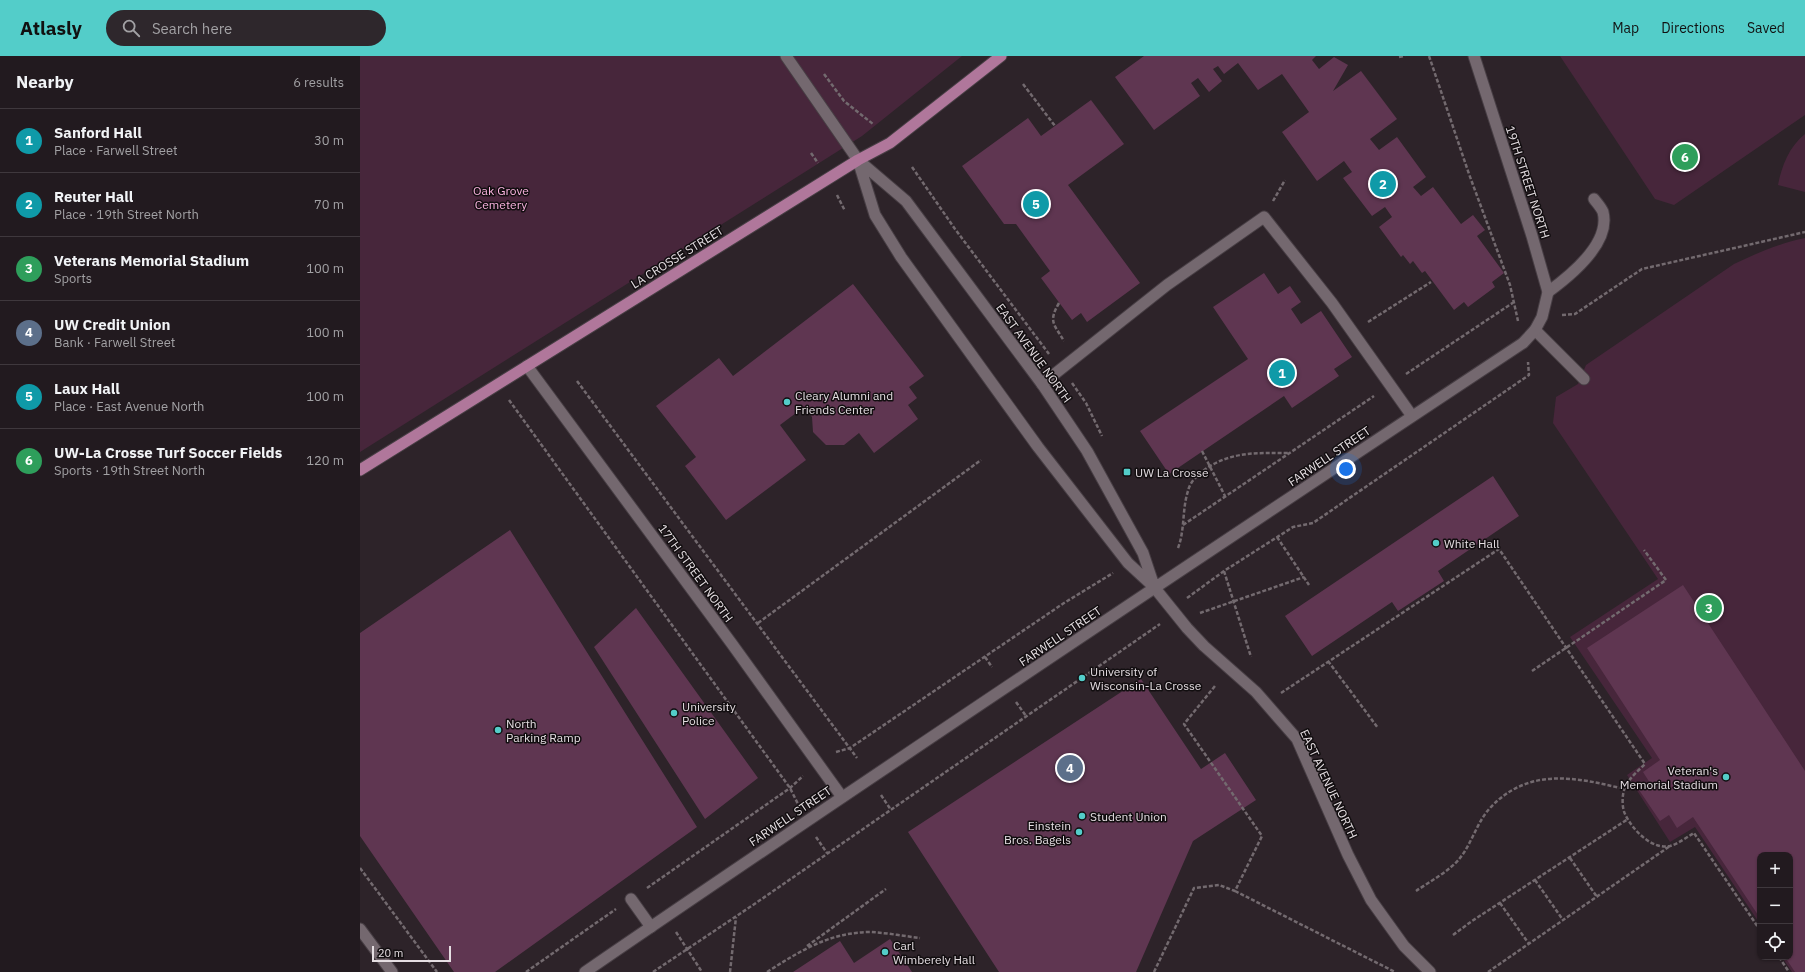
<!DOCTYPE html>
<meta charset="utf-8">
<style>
body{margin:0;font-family:"IBM Plex Sans",sans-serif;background:#2e272c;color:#f1f3f6}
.controls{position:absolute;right:12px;bottom:12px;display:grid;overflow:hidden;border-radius:8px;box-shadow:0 1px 3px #0004}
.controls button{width:36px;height:36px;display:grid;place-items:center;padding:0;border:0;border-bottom:1px solid #3f383d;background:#221a1f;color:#f1f3f6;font:20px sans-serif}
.scale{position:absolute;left:12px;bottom:10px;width:79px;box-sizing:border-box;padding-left:4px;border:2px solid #e5dee2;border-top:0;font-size:11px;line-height:14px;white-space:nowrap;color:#e5dee2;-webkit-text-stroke:3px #120e10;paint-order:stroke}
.you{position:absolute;left:986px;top:413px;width:14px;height:14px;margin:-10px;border:3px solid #fff;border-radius:50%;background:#1a73e8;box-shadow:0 0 0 6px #1a73e833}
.badge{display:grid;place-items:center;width:26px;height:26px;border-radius:50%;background:#53cdc9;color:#fff;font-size:13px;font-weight:700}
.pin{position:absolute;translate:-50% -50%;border:2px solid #fff;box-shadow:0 1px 4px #0006}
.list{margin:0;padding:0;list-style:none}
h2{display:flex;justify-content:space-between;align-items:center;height:52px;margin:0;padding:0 16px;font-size:17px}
h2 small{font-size:13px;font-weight:400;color:#a2a1a4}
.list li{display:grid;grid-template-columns:26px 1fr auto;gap:12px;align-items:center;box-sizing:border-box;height:64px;padding:0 16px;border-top:1px solid #3f383d}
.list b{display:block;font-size:15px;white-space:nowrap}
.list p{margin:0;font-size:13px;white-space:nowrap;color:#a2a1a4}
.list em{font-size:13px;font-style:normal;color:#a2a1a4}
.icon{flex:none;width:22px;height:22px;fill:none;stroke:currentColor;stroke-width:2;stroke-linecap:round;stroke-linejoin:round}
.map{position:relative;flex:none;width:1445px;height:916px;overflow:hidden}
header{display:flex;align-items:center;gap:24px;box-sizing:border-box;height:56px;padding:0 20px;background:#53cdc9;color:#111}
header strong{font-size:19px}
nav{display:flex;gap:22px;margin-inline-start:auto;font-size:14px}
.search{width:280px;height:36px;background:#2e272c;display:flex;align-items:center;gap:10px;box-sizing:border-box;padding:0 14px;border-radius:22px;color:#a2a1a4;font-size:15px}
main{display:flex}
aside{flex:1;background:#221a1f}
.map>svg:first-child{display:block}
.green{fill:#47263b}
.building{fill:#5f3651}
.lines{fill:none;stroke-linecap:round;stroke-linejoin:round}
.service-casing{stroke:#473e44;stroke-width:13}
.minor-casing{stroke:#473e44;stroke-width:13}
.primary-casing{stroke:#473e44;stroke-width:13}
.path{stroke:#736a6f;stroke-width:2.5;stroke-dasharray:4 2;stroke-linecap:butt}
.service{stroke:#74686f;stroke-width:11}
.minor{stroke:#74686f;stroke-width:11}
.primary{stroke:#b0779b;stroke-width:11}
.poi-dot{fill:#53cdc9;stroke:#120e10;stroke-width:1.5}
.labels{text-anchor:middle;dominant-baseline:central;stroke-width:3;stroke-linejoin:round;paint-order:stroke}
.street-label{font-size:12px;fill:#e5dee2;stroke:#120e10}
.park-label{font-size:12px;fill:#fbb4e0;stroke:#120e10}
.poi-label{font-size:12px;fill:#e5dee2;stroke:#120e10;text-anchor:start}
</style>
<header>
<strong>Atlasly</strong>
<div class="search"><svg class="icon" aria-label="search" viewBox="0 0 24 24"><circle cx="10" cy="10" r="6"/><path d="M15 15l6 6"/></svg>Search here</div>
<nav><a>Map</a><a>Directions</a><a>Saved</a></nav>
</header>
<main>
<aside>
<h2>Nearby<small>6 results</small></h2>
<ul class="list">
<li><span class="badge" style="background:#0f9aa8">1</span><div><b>Sanford Hall</b><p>Place · Farwell Street</p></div><em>30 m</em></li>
<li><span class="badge" style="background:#0f9aa8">2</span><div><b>Reuter Hall</b><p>Place · 19th Street North</p></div><em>70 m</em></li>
<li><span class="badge" style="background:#2e9e5b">3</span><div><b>Veterans Memorial Stadium</b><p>Sports</p></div><em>100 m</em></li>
<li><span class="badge" style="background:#5c6f8a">4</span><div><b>UW Credit Union</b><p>Bank · Farwell Street</p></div><em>100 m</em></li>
<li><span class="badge" style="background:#0f9aa8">5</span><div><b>Laux Hall</b><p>Place · East Avenue North</p></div><em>100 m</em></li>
<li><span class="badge" style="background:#2e9e5b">6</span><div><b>UW-La Crosse Turf Soccer Fields</b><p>Sports · 19th Street North</p></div><em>120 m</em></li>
</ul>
</aside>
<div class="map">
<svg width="1445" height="916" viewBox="0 0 1445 916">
<rect width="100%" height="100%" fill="#2d2329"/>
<path class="green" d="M0,0H602L502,80L0,396Z
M1200,0H1445V59L1314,149L1295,143Z
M1445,78V136L1418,129C1422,109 1429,91 1445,78Z
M1445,182V916H1432L1422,901H1430V799H1400V868L1335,771L1310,786L1267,719L1292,702L1210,581L1298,523L1193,367L1196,341L1218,328L1226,309L1374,208C1397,197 1420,187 1445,182Z"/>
<path class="building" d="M784,0H956L952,4L959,13L974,1L988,9L973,35L1001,15L1037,63L1010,83L1019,94L1037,81L1066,121L1053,131L1061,140L1073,131L1101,168L1113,159L1125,174L1117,180L1144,217L1132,226L1135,231L1108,251L1104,246L1094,254L1065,215L1062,217L1053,205L1050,208L1043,199L1041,201L1019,171L1032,161L1025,151L1012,160L983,122L992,116L984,105L957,125L922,76L949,56L922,18L898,34L878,7L864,18L858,10L853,13L862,25L849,36L838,22L831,27L840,40L794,74L755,21Z
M731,44L764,88L708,129L780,227L727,266L721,257L712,264L681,222L690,215L656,168H644L602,110L668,62L681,80Z
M904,217L918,238L930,230L941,246L931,253L941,268L961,255L992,301L974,313L979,320L932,352L924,340L809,418L780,375L888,303L853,251Z
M493,228L564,320L549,331L557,342L548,349L558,363L514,397L499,377L484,389H466L453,376L452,361L444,351L420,369L446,404L366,464L325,410L336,401L296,350L359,302L373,320Z
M1133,420L1159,460L1078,515L1084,525L1038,555L1032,546L952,600L925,560Z
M150,474L337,771L135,916H94L0,780V577Z
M1323,529L1445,715V916H1435L1425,901H1430V799H1400V862L1333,761L1317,772L1309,759L1300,765L1279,734L1290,727L1283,716L1300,704L1227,592Z
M276,552L398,722L345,763L234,591Z
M781,623L841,713L865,697L896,744L833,785L776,916H639L548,776Z
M530,883L552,916H433L480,885L494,907Z"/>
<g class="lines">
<g class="service-casing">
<path id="service" d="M1188,236C1210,220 1251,187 1243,156C1241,151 1237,147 1234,143
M1175,274L1224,323
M167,310L372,588L482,741
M682,328L807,229L904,161L972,247L1052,360
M271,843L291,871"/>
</g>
<g class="minor-casing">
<path id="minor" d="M426,0L498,104L546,145L682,328L727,395L783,497L794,530
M498,104L515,159L541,201L678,391L768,507L794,531L827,572L844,590L896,636L937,683L988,799L1011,844L1044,890L1070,916
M0,873L32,916
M225,916C536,703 849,495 1163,287L1175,274L1182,261L1188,236L1172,180L1114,0"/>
</g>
<g class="primary-casing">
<path id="primary" d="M0,414L498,104L530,87L641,0"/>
</g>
<path class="path" d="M1069,0L1109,118L1150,229L1158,265
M1039,1L1045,0
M464,18L484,45L513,68
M663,28L695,70
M451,97L458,107
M552,111L595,173L689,298
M477,139L485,155
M913,145L925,124
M699,247C688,266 694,268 704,285
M1202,259L1215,258L1282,213L1445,176
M1008,266L1071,226
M1046,318L1154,246
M217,325L497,702
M712,327L726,347L742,380
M149,344L430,732L438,748
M842,395L865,440
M823,469L1014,340
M917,481L949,529
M818,492C825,474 822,453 828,435C830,425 839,418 847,412C873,395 899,397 929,397
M864,515L891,601
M827,542L864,515L933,471L953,467L1169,319L1168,306
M840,557L944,521
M398,567L621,404
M625,601L632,611
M968,605L1018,672
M1172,615L1306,524L1284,494
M921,637L1139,493L1285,708C1277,716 1267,724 1264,734C1262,741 1262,752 1265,758C1272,773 1291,794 1310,790C1318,788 1327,781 1334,777L1400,874
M656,646L666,660
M476,696L490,692L704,547L753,517
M521,739L531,754
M456,781L467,797
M1210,802L1237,841
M0,812L77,916
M1175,824L1203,864
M287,832L430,732L443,720
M875,835L1035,916
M1056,835C1069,826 1091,814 1100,802C1112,787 1117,766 1130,752C1168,711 1216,721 1264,733
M1140,847L1169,888
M316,876L342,916
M1093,879L1112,865L1268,763
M447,890L526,833
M1419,901L1429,916
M166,916L256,853
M293,916L393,849L800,568
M370,916L376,861
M407,916C440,895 470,876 511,876C527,877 544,880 560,882
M794,916L834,832L859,829L875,835L902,780L824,668L855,630
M1128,916L1310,790"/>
<use href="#service" class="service"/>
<use href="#minor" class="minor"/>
<use href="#primary" class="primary"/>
</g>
<g class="poi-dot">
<circle cx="427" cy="346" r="4"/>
<rect x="763" y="412" width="8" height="8" rx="2"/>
<circle cx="1076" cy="487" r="4"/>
<circle cx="722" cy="622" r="4"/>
<circle cx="314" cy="657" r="4"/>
<circle cx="138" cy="674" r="4"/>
<circle cx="1366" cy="721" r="4"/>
<circle cx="722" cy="760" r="4"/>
<circle cx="719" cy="776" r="4"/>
<circle cx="525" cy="896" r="4"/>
</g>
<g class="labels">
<g class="street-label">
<text transform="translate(1168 126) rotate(72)">19TH STREET NORTH</text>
<text transform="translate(317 201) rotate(-32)">LA CROSSE STREET</text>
<text transform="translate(674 297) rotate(54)">EAST AVENUE NORTH</text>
<text transform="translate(969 400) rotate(-34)">FARWELL STREET</text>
<text transform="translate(336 517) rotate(54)">17TH STREET NORTH</text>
<text transform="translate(700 580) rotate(-34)">FARWELL STREET</text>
<text transform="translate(969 728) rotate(65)">EAST AVENUE NORTH</text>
<text transform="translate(430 760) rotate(-34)">FARWELL STREET</text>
</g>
<g class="park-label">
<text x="141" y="134">Oak Grove<tspan x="141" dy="14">Cemetery</tspan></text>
</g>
<g class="poi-label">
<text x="435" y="339">Cleary Alumni and<tspan x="435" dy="14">Friends Center</tspan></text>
<text x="775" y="416">UW La Crosse</text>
<text x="1084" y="487">White Hall</text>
<text x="730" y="615">University of<tspan x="730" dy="14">Wisconsin-La Crosse</tspan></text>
<text x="322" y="650">University<tspan x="322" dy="14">Police</tspan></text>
<text x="146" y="667">North<tspan x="146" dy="14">Parking Ramp</tspan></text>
<text x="1358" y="714" text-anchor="end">Veteran's<tspan x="1358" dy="14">Memorial Stadium</tspan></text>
<text x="730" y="760">Student Union</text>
<text x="711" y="769" text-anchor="end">Einstein<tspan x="711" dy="14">Bros. Bagels</tspan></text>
<text x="533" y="889">Carl<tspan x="533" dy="14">Wimberely Hall</tspan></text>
</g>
</g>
</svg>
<div class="controls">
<button>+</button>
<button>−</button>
<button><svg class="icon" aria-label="locate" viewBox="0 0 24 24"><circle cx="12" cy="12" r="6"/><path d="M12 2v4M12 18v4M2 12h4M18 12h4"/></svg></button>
</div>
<div class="scale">20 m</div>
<div class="you"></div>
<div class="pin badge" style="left:922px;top:317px;background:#0f9aa8">1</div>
<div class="pin badge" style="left:1023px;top:128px;background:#0f9aa8">2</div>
<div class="pin badge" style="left:1349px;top:552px;background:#2e9e5b">3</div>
<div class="pin badge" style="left:710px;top:712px;background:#5c6f8a">4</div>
<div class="pin badge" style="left:676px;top:148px;background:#0f9aa8">5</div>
<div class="pin badge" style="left:1325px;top:101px;background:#2e9e5b">6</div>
</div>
</main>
